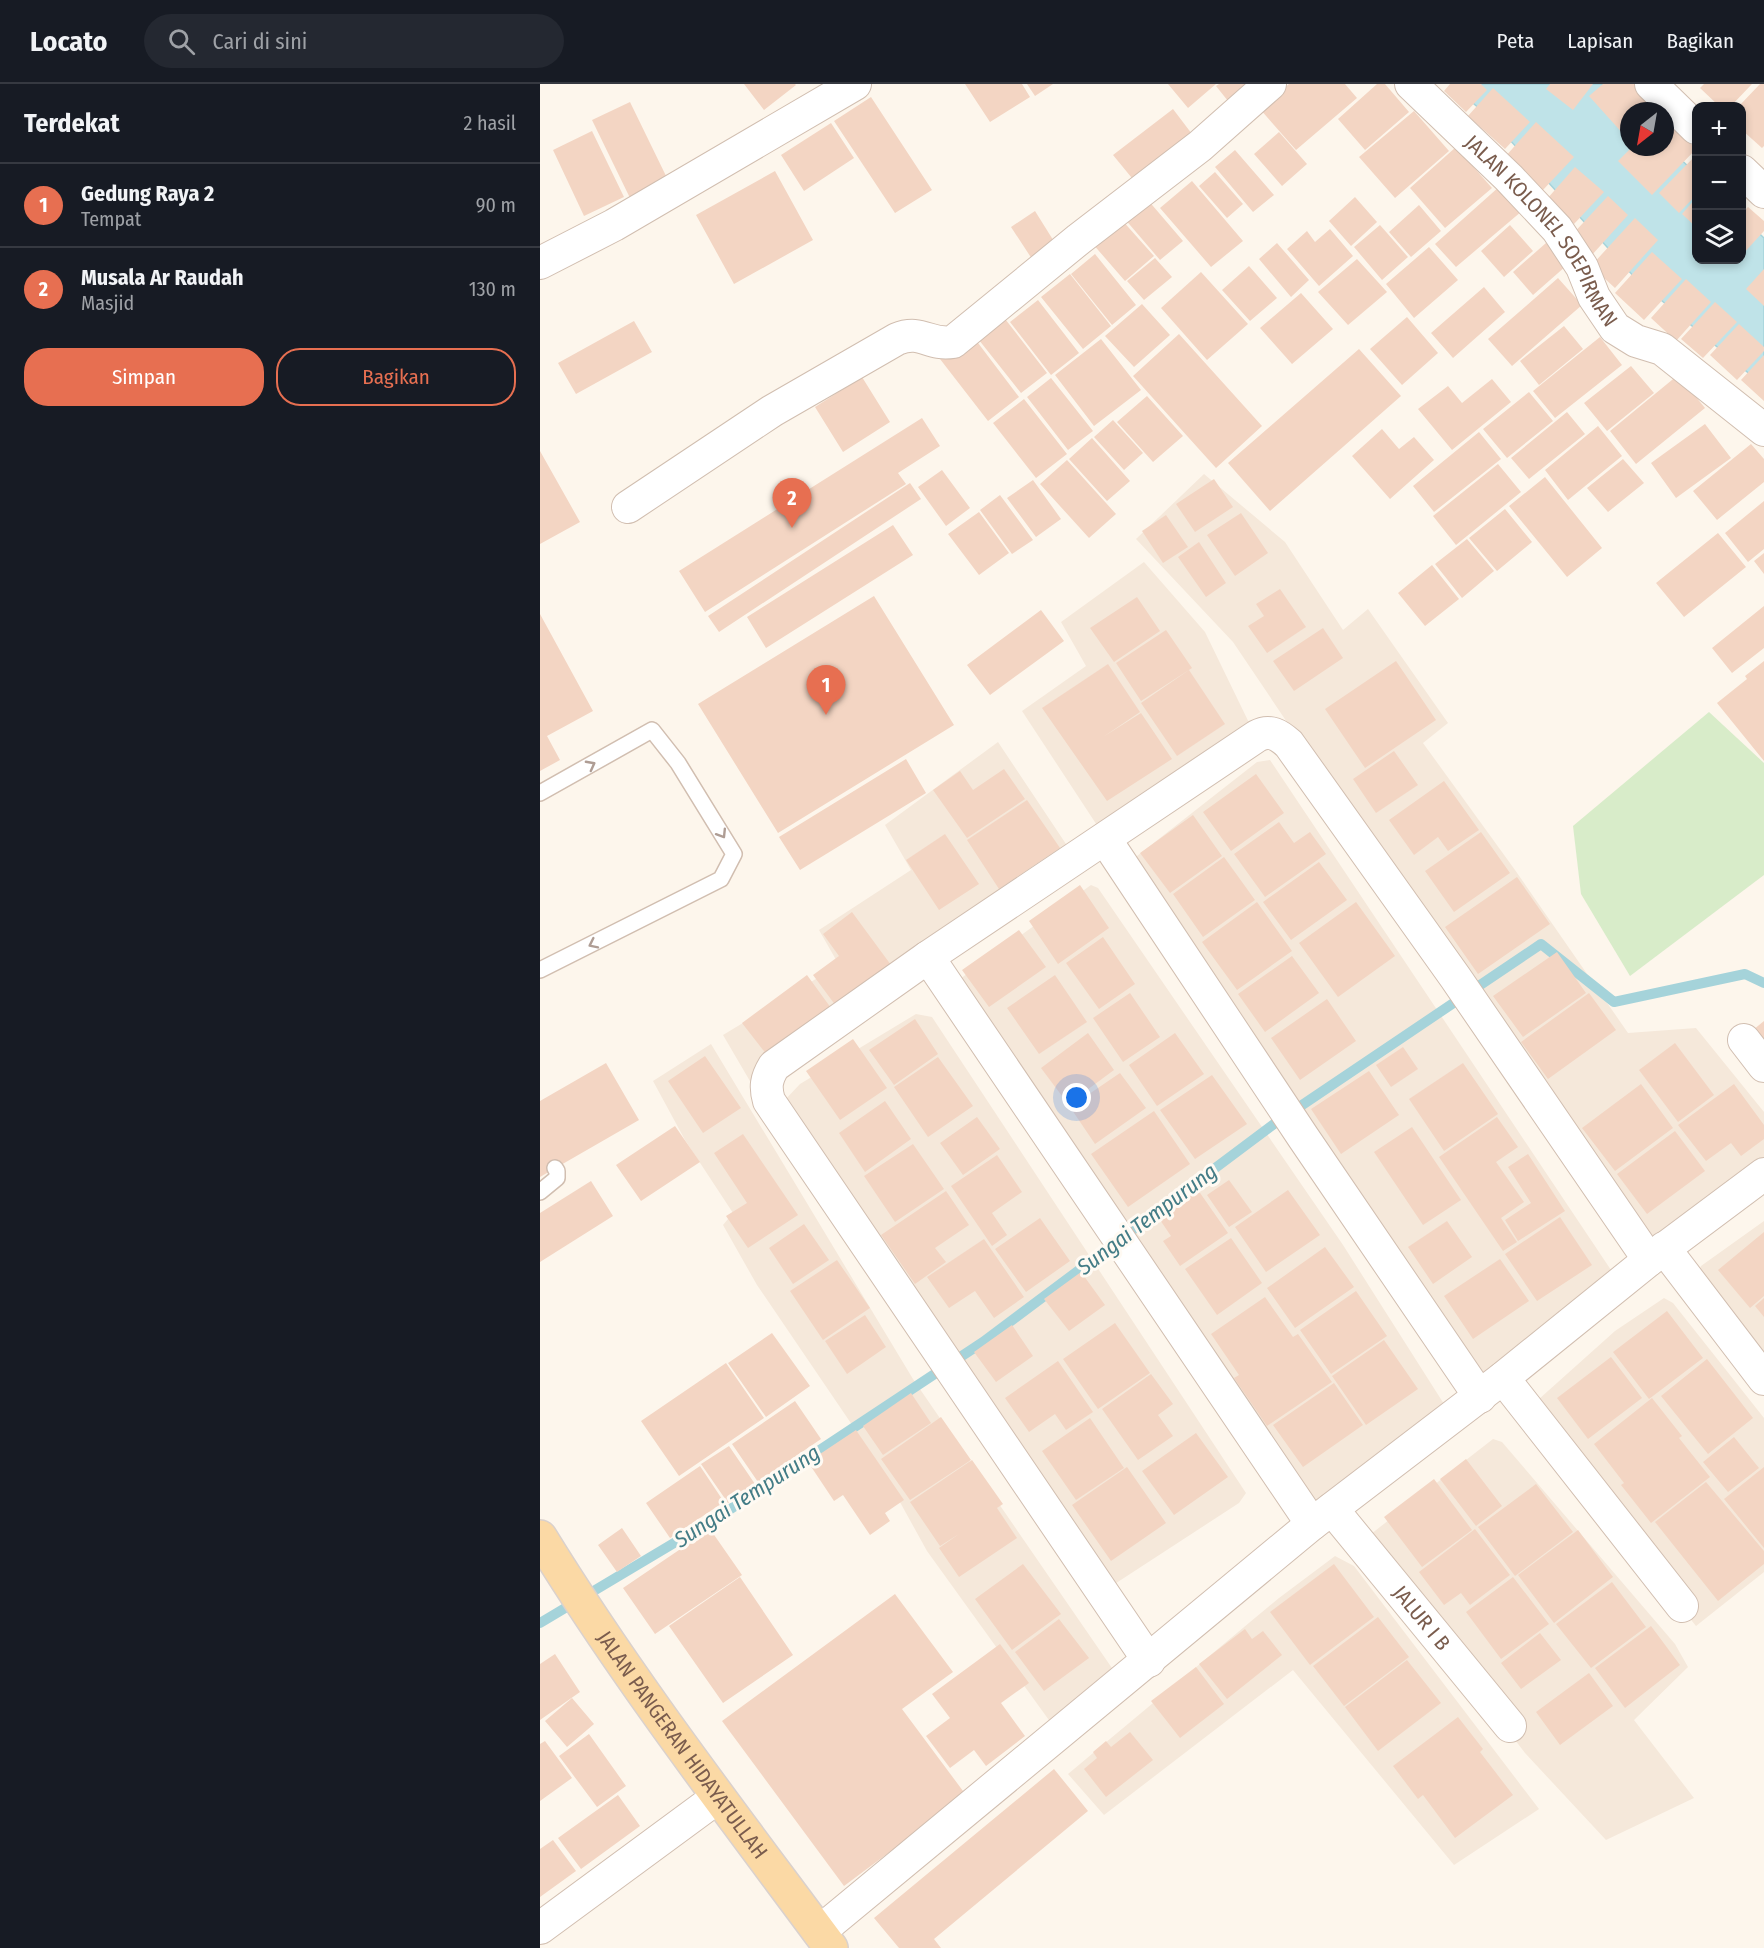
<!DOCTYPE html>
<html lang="id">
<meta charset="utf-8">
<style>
body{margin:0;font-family:"Fira Sans Condensed",sans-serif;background:#242831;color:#f1f3f6}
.controls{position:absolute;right:18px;top:18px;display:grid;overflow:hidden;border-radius:12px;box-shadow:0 3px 9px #0003}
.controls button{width:54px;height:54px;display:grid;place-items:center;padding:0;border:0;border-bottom:2px solid #363941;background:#171b24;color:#f1f3f6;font:30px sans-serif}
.compass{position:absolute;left:1080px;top:18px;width:54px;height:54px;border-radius:50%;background:#171b24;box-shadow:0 3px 9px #0003;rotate:211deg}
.you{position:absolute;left:537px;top:1014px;width:21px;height:21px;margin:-15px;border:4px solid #fff;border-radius:50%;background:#1a73e8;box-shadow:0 0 0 9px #1a73e833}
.badge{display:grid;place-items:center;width:39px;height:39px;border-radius:50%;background:#e76f51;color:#fff;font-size:20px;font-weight:700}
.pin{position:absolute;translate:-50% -50px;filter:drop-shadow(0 2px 3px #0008)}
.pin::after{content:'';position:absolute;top:32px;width:21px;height:18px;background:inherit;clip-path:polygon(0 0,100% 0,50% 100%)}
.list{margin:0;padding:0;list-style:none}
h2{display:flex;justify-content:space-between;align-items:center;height:78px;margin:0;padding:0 24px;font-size:26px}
h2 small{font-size:20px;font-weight:400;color:#9ea1a6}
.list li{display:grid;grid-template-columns:39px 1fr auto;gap:18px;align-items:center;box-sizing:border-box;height:84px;padding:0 24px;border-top:2px solid #363941}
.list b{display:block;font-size:22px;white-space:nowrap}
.list p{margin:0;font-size:20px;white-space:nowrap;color:#9ea1a6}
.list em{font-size:20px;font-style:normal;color:#9ea1a6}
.actions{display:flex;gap:12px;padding:18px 24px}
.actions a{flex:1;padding:14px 0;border:2px solid #e76f51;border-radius:24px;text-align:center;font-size:21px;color:#e76f51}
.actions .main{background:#e76f51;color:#fff}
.icon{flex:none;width:33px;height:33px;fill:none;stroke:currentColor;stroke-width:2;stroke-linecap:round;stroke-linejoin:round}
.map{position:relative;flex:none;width:1224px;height:1864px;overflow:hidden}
header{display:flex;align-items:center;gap:36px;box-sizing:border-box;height:84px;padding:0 30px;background:#171b24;border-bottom:2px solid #363941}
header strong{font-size:28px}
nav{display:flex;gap:33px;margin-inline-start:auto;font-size:21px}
.search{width:420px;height:54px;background:#242831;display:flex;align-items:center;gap:15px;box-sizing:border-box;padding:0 21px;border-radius:33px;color:#9ea1a6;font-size:22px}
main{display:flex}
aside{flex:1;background:#171b24}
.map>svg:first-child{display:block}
.residential{fill:#f5e8da}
.green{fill:#d8ecc9}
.water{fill:#bfe3e8;stroke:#a5d3da;stroke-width:1.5}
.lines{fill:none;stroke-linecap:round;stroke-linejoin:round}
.stream{stroke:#a5d3da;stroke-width:10}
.building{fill:#f3d5c3}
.lane-casing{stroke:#d1beb0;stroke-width:18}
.street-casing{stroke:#d1beb0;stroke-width:34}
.primary-casing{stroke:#dad1cd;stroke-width:36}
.lane{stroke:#fff;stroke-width:15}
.street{stroke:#fff;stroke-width:32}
.primary{stroke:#fbd9a5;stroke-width:33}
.oneway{stroke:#af9d94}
.labels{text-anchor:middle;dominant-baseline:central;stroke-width:6;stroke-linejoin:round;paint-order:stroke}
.street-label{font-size:21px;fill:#7a5c4d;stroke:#fffaf3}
.water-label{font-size:22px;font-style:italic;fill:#437c86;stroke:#fffaf3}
</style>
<header>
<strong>Locato</strong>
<div class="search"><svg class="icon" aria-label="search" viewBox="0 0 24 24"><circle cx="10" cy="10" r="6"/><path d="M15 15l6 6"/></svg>Cari di sini</div>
<nav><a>Peta</a><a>Lapisan</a><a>Bagikan</a></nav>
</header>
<main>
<aside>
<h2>Terdekat<small>2 hasil</small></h2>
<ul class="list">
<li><span class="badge">1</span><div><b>Gedung Raya 2</b><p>Tempat</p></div><em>90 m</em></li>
<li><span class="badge">2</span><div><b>Musala Ar Raudah</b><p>Masjid</p></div><em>130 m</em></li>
</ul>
<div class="actions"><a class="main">Simpan</a><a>Bagikan</a></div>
</aside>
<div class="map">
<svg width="1224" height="1864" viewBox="0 0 1224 1864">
<rect width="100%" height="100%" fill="#fdf6ec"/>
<path class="residential" d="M664,390L745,458L803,546L828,525L908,639L883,659L975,786L1088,949L1156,944L1224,1028V1092L1111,1178L693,558L596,455Z
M604,478L665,548L714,649L568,758L482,627L546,582L521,538Z
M458,658L536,775L214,1004L183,951L299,881L279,846L371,786L345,741Z
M730,676L1073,1189L940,1302L592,776L717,678Z
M551,801L558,804L803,1161L904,1320L773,1425L413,900Z
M376,930L392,933L706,1409L699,1419L567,1505L243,1018L260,1000Z
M171,960L373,1295L574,1587L519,1650L387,1467L340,1382L217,1201L183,1141L193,1129L145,1056L113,997Z
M1224,1137V1290L1153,1201L1161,1182Z
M1124,1214L1133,1219L1224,1334V1488L1156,1542L990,1334L989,1324L1075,1247Z
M953,1355L962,1358L1135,1560L1148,1583L1094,1636L1154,1714L1066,1756L985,1669L826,1461L831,1450Z
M795,1472L814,1482L999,1725L914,1781L753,1586L564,1731L528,1690L739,1514Z"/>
<path class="green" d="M1169,628L1224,679V791L1090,892L1041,810L1033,742Z"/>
<path class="water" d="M911,0H1065L1089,27V63H1125V60L1156,90V176H1202V133L1224,154V302L1097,196L949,33Z"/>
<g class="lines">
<path class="stream" d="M0,1539L186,1428L443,1258L734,1040L1001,860L1074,918L1205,890L1224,899"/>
</g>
<path class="building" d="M204,0H255L256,1L224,26Z
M425,0H482L490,13L450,38Z
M487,0H513L495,12Z
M628,0H676L648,24Z
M679,0H728L696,27L676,2Z
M749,0H805L817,14L756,66L720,25Z
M837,0H845L869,28L825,66L798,35Z
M910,0H941L947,6L926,28L904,7Z
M1010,0H1053L1033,26L1006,5Z
M1063,0H1099L1119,22L1113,27H1089V48L1085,52L1049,12Z
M1164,0H1212L1191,22H1179L1160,4Z
M1220,0H1224V62L1222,64L1202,46V22H1199Z
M953,4L990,38L965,65L928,32Z
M331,13L392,106L355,129L294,37Z
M90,18L128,96L90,114L52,36Z
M633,25L655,54L596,99L573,71Z
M874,27L909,67L855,114L819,73Z
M1125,34L1156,65L1112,111L1078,77L1092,63H1125Z
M996,38L1034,73L1002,107L965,73Z
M291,39L314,74L264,107L241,71Z
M52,47L84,113L44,132L13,66Z
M739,48L767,80L742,102L714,70Z
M916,63L952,104L905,144L870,104Z
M695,66L734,111L713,128L675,83Z
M1156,71V111L1139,129L1119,109Z
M1035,83L1064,108L1034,140L1007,115Z
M235,87L273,156L194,200L156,131Z
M675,88L703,120L687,134L659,102Z
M652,97L703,157L671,183L620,124Z
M960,102L982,127L916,183L895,160Z
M1068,112L1088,131L1051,172L1030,153Z
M815,113L837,138L811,162L789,137Z
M1156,114V143L1142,130Z
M607,115L643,157L620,176L584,134Z
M879,121L901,147L871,173L849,148Z
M1208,123L1224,137V147L1202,171V129Z
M495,127L515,159L492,175L471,143Z
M1095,134L1118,156L1075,204L1051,182Z
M581,135L614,172L585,197L552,159Z
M840,141L868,173L842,196L814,163Z
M970,141L993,167L964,193L941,167Z
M790,145L813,172L779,202L747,165L767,147L775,158Z
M737,159L769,196L751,213L719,175Z
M1006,159L1026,182L993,211L973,188Z
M889,163L918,196L874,234L846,200Z
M1112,168L1142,195L1104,236L1075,209Z
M555,170L596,221L572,241L531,190Z
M615,174L632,193L604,216L587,197Z
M817,175L847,208L808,241L778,208Z
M709,182L737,214L710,237L682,206Z
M1224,185V222L1206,205Z
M661,188L708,240L667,276L621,224Z
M530,190L571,242L543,265L501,213Z
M1018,194L1042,221L972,282L948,255Z
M1146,195L1171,218L1136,257L1111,234Z
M944,203L965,228L913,274L891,249Z
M761,209L793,245L752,280L720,244Z
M498,216L539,269L511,291L470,238Z
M1175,218L1197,238L1163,274L1141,255Z
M602,220L630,251L594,283L565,252Z
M462,231L507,289L481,309L435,251Z
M867,233L898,269L862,301L830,265Z
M94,237L112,268L36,310L18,279Z
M1199,240L1224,263V267L1197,296L1170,271Z
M1024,242L1043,265L999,301L980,277Z
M639,250L722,342L676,384L593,292Z
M432,251L479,313L448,337L400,275Z
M1060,253L1082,281L1015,334L993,307Z
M561,255L601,306L554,342L515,291Z
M819,265L861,312L730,427L688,379Z
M1224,271V317L1201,296Z
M1091,282L1114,309L1067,347L1044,319Z
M1138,291L1165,324L1096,380L1070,347Z
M322,293L350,338L303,368L275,323Z
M511,294L553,347L528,366L487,313Z
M952,295L971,318L912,366L878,325L908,302L922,319Z
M989,308L1013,337L967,374L943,345Z
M607,312L643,352L613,378L577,338Z
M484,315L527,370L496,394L453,339Z
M1027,328L1045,350L989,395L971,374Z
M382,334L400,362L358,389L366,400L165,528L139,487Z
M573,336L603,369L584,386L554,353Z
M1165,340L1191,374L1136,414L1111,379Z
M1058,342L1082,372L1028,416L1005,386Z
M842,345L859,365L874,353L894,376L850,415L812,372Z
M939,348L961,375L894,428L873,402Z
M552,354L590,397L567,417L529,375Z
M1211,360L1224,375V398L1177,436L1153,407Z
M0,367L40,438L0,460Z
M1083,375L1104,399L1068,428L1047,404Z
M527,376L576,430L549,454L500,400Z
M958,380L981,408L916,461L893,432Z
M402,386L430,424L406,442L378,403Z
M1005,393L1062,464L1027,493L969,422Z
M674,395L693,423L655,448L636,420Z
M493,396L521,435L496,453L467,414Z
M370,399L381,415L179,548L168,532Z
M460,411L493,456L472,470L440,426Z
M1224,417V465L1208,478L1185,449Z
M965,425L992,458L957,487L929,454Z
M439,428L469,469L439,491L408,450Z
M701,429L728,469L695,492L667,451Z
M626,431L648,463L623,479L602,447Z
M353,441L373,471L226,564L207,533Z
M1178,449L1206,483L1144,533L1116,499Z
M927,455L954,487L922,514L895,480Z
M659,458L686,499L666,513L638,473Z
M1224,469V490L1214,477Z
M892,481L919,515L885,542L858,509Z
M740,505L766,543L727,569L708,542L724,532L716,520Z
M334,512L414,641L238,749L158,620Z
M597,513L620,547L574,578L550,544Z
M1224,522V564L1192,589L1172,564Z
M501,526L524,557L450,611L427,581Z
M0,530L53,627L7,652L20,676L0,687Z
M783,544L803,574L754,607L733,577Z
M626,546L652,584L601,617L576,579Z
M856,577L896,636L825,684L785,625Z
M1224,577V677L1177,619L1207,595L1205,592Z
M568,580L600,628L563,653L601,629L632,675L567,717L502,624Z
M649,586L685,640L637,672L601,619Z
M854,667L878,701L836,729L813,695Z
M366,675L386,709L260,786L239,753Z
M464,685L485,715L427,754L393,706L420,687L433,706Z
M716,690L744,729L691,767L663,728Z
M904,697L939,746L908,767L898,753L874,771L849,736Z
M487,716L520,764L459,805L427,756Z
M653,731L682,772L630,809L600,769Z
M739,738L754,759L770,748L786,770L725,813L694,770Z
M941,748L970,789L914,828L885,787Z
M405,750L439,800L399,826L366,776Z
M684,773L715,816L663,853L633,810Z
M779,778L807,816L751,856L723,818Z
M977,793L1010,840L938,890L905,843Z
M540,801L569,844L518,880L489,837Z
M717,818L752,867L697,906L662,858Z
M816,818L855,872L798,913L759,859Z
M312,828L351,881L296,922L273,891L299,872L283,850Z
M479,846L506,883L449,923L422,886Z
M563,853L595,900L559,925L526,879Z
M1017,868L1046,909L983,953L953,912Z
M752,872L779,909L725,948L698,910Z
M267,891L291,924L227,971L202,939Z
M515,891L547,938L499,970L467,924Z
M590,909L620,953L583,978L553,934Z
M1049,909L1076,946L1008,995L981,958Z
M787,915L816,957L760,996L731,954Z
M375,935L398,970L354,1001L329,966Z
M1224,937V960L1213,946Z
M548,949L574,986L528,1020L501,984Z
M635,949L664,990L617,1022L589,981Z
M313,955L347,1004L300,1036L266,987Z
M1135,959L1174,1011L1138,1038L1099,986Z
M863,963L878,985L851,1003L836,981Z
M165,972L201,1024L163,1049L128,997Z
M398,973L433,1022L388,1053L354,1003Z
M66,979L99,1036L0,1093V1017Z
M923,979L958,1030L904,1067L869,1015Z
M829,987L859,1031L801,1070L771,1025Z
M580,989L606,1024L555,1060L530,1023Z
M672,991L707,1040L655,1075L620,1026Z
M1101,1000L1133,1044L1075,1087L1042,1044Z
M1194,1000L1224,1041V1055L1201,1072L1191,1059L1166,1077L1138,1041Z
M345,1017L371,1055L325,1088L299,1049Z
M614,1027L650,1080L588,1123L551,1070Z
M437,1033L460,1065L423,1091L400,1059Z
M957,1033L978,1063L956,1078L984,1118L961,1134L977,1158L963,1167L899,1073Z
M135,1042L160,1078L101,1117L76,1081Z
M872,1043L921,1116L883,1141L834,1068Z
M1135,1047L1165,1087L1107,1130L1077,1090Z
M203,1050L258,1131L208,1164L186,1132L207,1119L174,1069Z
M373,1060L404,1105L355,1138L324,1092Z
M988,1070L1025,1127L978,1157L965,1136L991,1119L968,1083Z
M457,1071L482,1108L452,1129L467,1151L452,1162L411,1102Z
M689,1096L712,1128L689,1143L667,1111Z
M51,1097L73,1132L0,1178V1129Z
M658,1106L688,1149L640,1182L623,1157L631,1152L618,1133Z
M748,1106L780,1151L726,1188L695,1143Z
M406,1107L429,1141L395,1164L406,1178L375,1200L341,1151Z
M1020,1133L1052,1181L997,1217L965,1170Z
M500,1134L530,1177L486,1208L455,1165Z
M907,1137L932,1173L893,1200L868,1163Z
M264,1140L289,1176L253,1200L229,1164Z
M1224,1148V1212L1210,1224L1178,1186Z
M691,1154L722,1199L677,1231L645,1185Z
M444,1155L484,1213L454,1234L435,1207L409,1224L387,1193Z
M785,1163L814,1203L755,1244L727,1204Z
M960,1175L989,1217L933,1255L904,1212Z
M297,1176L330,1224L283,1256L250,1207Z
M541,1188L565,1221L529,1247L504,1215Z
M816,1207L847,1252L791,1290L760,1246Z
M725,1213L753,1253L758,1250L792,1298L727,1342L694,1294L699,1291L671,1250Z
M1224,1214V1233L1215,1222Z
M1127,1227L1163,1274L1109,1315L1073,1268Z
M325,1231L346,1263L307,1290L285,1257Z
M575,1239L610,1289L558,1325L523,1275Z
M472,1241L493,1272L456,1298L434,1268Z
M232,1249L270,1302L226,1333L188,1279Z
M844,1256L878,1305L826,1341L792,1292Z
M1071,1273L1102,1314L1048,1355L1017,1314Z
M1167,1275L1213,1334L1168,1370L1121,1312Z
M518,1277L553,1328L526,1346L515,1330L489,1348L465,1314Z
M186,1279L224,1334L139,1392L101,1337Z
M611,1290L633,1320L618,1331L633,1352L598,1376L562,1325Z
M794,1299L823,1341L763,1383L733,1341Z
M371,1309L391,1339L343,1371L323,1342Z
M1112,1314L1142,1352L1139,1354L1170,1393L1111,1439L1081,1401L1084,1399L1054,1360Z
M255,1317L281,1355L218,1398L192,1360Z
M401,1333L431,1376L370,1416L341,1375Z
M550,1334L584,1384L536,1416L502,1367Z
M316,1346L364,1416L345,1429L350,1437L330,1451L303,1411L294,1417L268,1378Z
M656,1349L688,1393L634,1431L602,1387Z
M1194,1353L1219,1384L1188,1408L1163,1378Z
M189,1362L215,1400L188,1419L161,1380Z
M926,1375L962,1422L936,1442L900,1395Z
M432,1376L463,1420L457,1424L477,1454L419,1493L399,1464L419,1450L400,1462L370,1418Z
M160,1382L184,1418L130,1454L106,1419Z
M587,1383L626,1439L571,1477L532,1421Z
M1224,1383V1464L1184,1415Z
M894,1395L932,1446L882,1483L844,1433Z
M1166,1398L1224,1467V1480L1178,1517L1115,1438Z
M996,1400L1033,1448L975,1492L938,1443Z
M82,1444L101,1472L77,1488L58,1461Z
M170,1445L202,1491L115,1550L83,1504Z
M935,1445L970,1491L930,1521L921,1509L904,1521L879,1488Z
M1038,1446L1073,1493L1014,1539L978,1491Z
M483,1480L521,1530L472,1566L435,1515Z
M794,1480L834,1533L770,1581L730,1528Z
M200,1493L253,1571L183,1619L129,1542Z
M973,1493L1009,1540L961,1575L926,1528Z
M1072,1498L1106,1543L1051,1584L1016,1540Z
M355,1510L413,1588L362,1625L426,1711L304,1802L182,1637Z
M838,1533L869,1573L804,1622L773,1582Z
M519,1535L549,1574L504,1607L475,1568Z
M1111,1542L1140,1581L1085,1624L1055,1584Z
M705,1545L712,1555L723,1547L742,1571L687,1615L659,1580Z
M1000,1549L1021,1576L981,1605L961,1579Z
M460,1560L489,1599L461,1619L485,1652L446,1682L434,1666L410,1684L386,1652L410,1634L392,1610Z
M15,1570L40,1608L0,1636V1580Z
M867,1576L901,1619L838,1667L805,1623Z
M656,1583L684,1620L640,1654L611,1617Z
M1049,1589L1073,1622L1020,1661L996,1628Z
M32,1614L54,1640L27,1663L5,1637Z
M918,1633L943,1665L940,1668L973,1711L915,1754L883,1711L878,1715L853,1682Z
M590,1648L613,1676L566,1713L544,1685L557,1674L553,1668L566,1657L571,1663Z
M49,1650L86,1702L57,1723L19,1672Z
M5,1657L32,1694L0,1717V1660Z
M514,1685L548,1727L394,1855L401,1864H359L334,1834Z
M78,1711L100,1742L41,1785L18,1754Z
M13,1756L36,1787L0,1813V1765Z"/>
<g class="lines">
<g class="lane-casing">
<path id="lane" d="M0,709L112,646L138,679L194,770L181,795L0,886
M0,1108L17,1094V1087L15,1084"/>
</g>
<g class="street-casing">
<g id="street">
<path id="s1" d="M871,0L969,94L1017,145L1042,183L1054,213L1075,244L1096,257L1122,265L1224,346"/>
<path d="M1111,0L1156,44"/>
<path d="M1202,87L1224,108"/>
<path d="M0,179L74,141L315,0"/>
<path d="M88,423L232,327L357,255C382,245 389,262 413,258L539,155L660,62L730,0"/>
<path d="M565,755L763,1053L940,1313"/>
<path d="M388,873L772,1440"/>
<path d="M1204,956L1224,982"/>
<path d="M1124,1164L1224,1295"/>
<path d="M963,1294L1142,1522"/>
<path id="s2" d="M792,1425L970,1642"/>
<path d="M609,1577L229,1017C225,1003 226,995 234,982L388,873L717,652C730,645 739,651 749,660L915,893L1109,1176"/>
<path d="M0,1844L178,1713"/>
<path d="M279,1848L772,1440L963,1294L1109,1176L1224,1090"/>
</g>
</g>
<g class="primary-casing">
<g id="primary">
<path id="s3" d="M0,1453C88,1596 191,1729 291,1864"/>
</g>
</g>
<use href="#lane" class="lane"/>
<use href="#street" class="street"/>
<use href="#primary" class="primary"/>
</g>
<defs><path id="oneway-chevron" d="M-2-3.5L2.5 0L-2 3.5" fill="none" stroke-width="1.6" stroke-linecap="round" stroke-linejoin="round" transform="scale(1.5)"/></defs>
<g class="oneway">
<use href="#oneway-chevron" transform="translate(51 681) rotate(-28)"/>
<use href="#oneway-chevron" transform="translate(182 750) rotate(58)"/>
<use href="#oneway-chevron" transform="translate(53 860) rotate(154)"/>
</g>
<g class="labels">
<g class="street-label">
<text stroke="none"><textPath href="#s1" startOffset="198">JALAN KOLONEL SOEPIRMAN</textPath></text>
<text stroke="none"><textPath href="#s2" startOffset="141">JALUR I B</textPath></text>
<text stroke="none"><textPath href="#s3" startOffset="252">JALAN PANGERAN HIDAYATULLAH</textPath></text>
</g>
<g class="water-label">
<text transform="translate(607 1135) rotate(-37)">Sungai Tempurung</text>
<text transform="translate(207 1412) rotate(-33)">Sungai Tempurung</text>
</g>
</g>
</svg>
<div class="controls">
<button>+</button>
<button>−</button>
<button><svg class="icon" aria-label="layers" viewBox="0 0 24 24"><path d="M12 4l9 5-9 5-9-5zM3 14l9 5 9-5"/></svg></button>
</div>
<svg class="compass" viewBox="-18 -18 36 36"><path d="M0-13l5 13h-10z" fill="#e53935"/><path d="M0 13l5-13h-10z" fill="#9ea1a6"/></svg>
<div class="you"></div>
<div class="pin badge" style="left:286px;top:631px">1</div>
<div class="pin badge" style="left:252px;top:444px">2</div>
</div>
</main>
